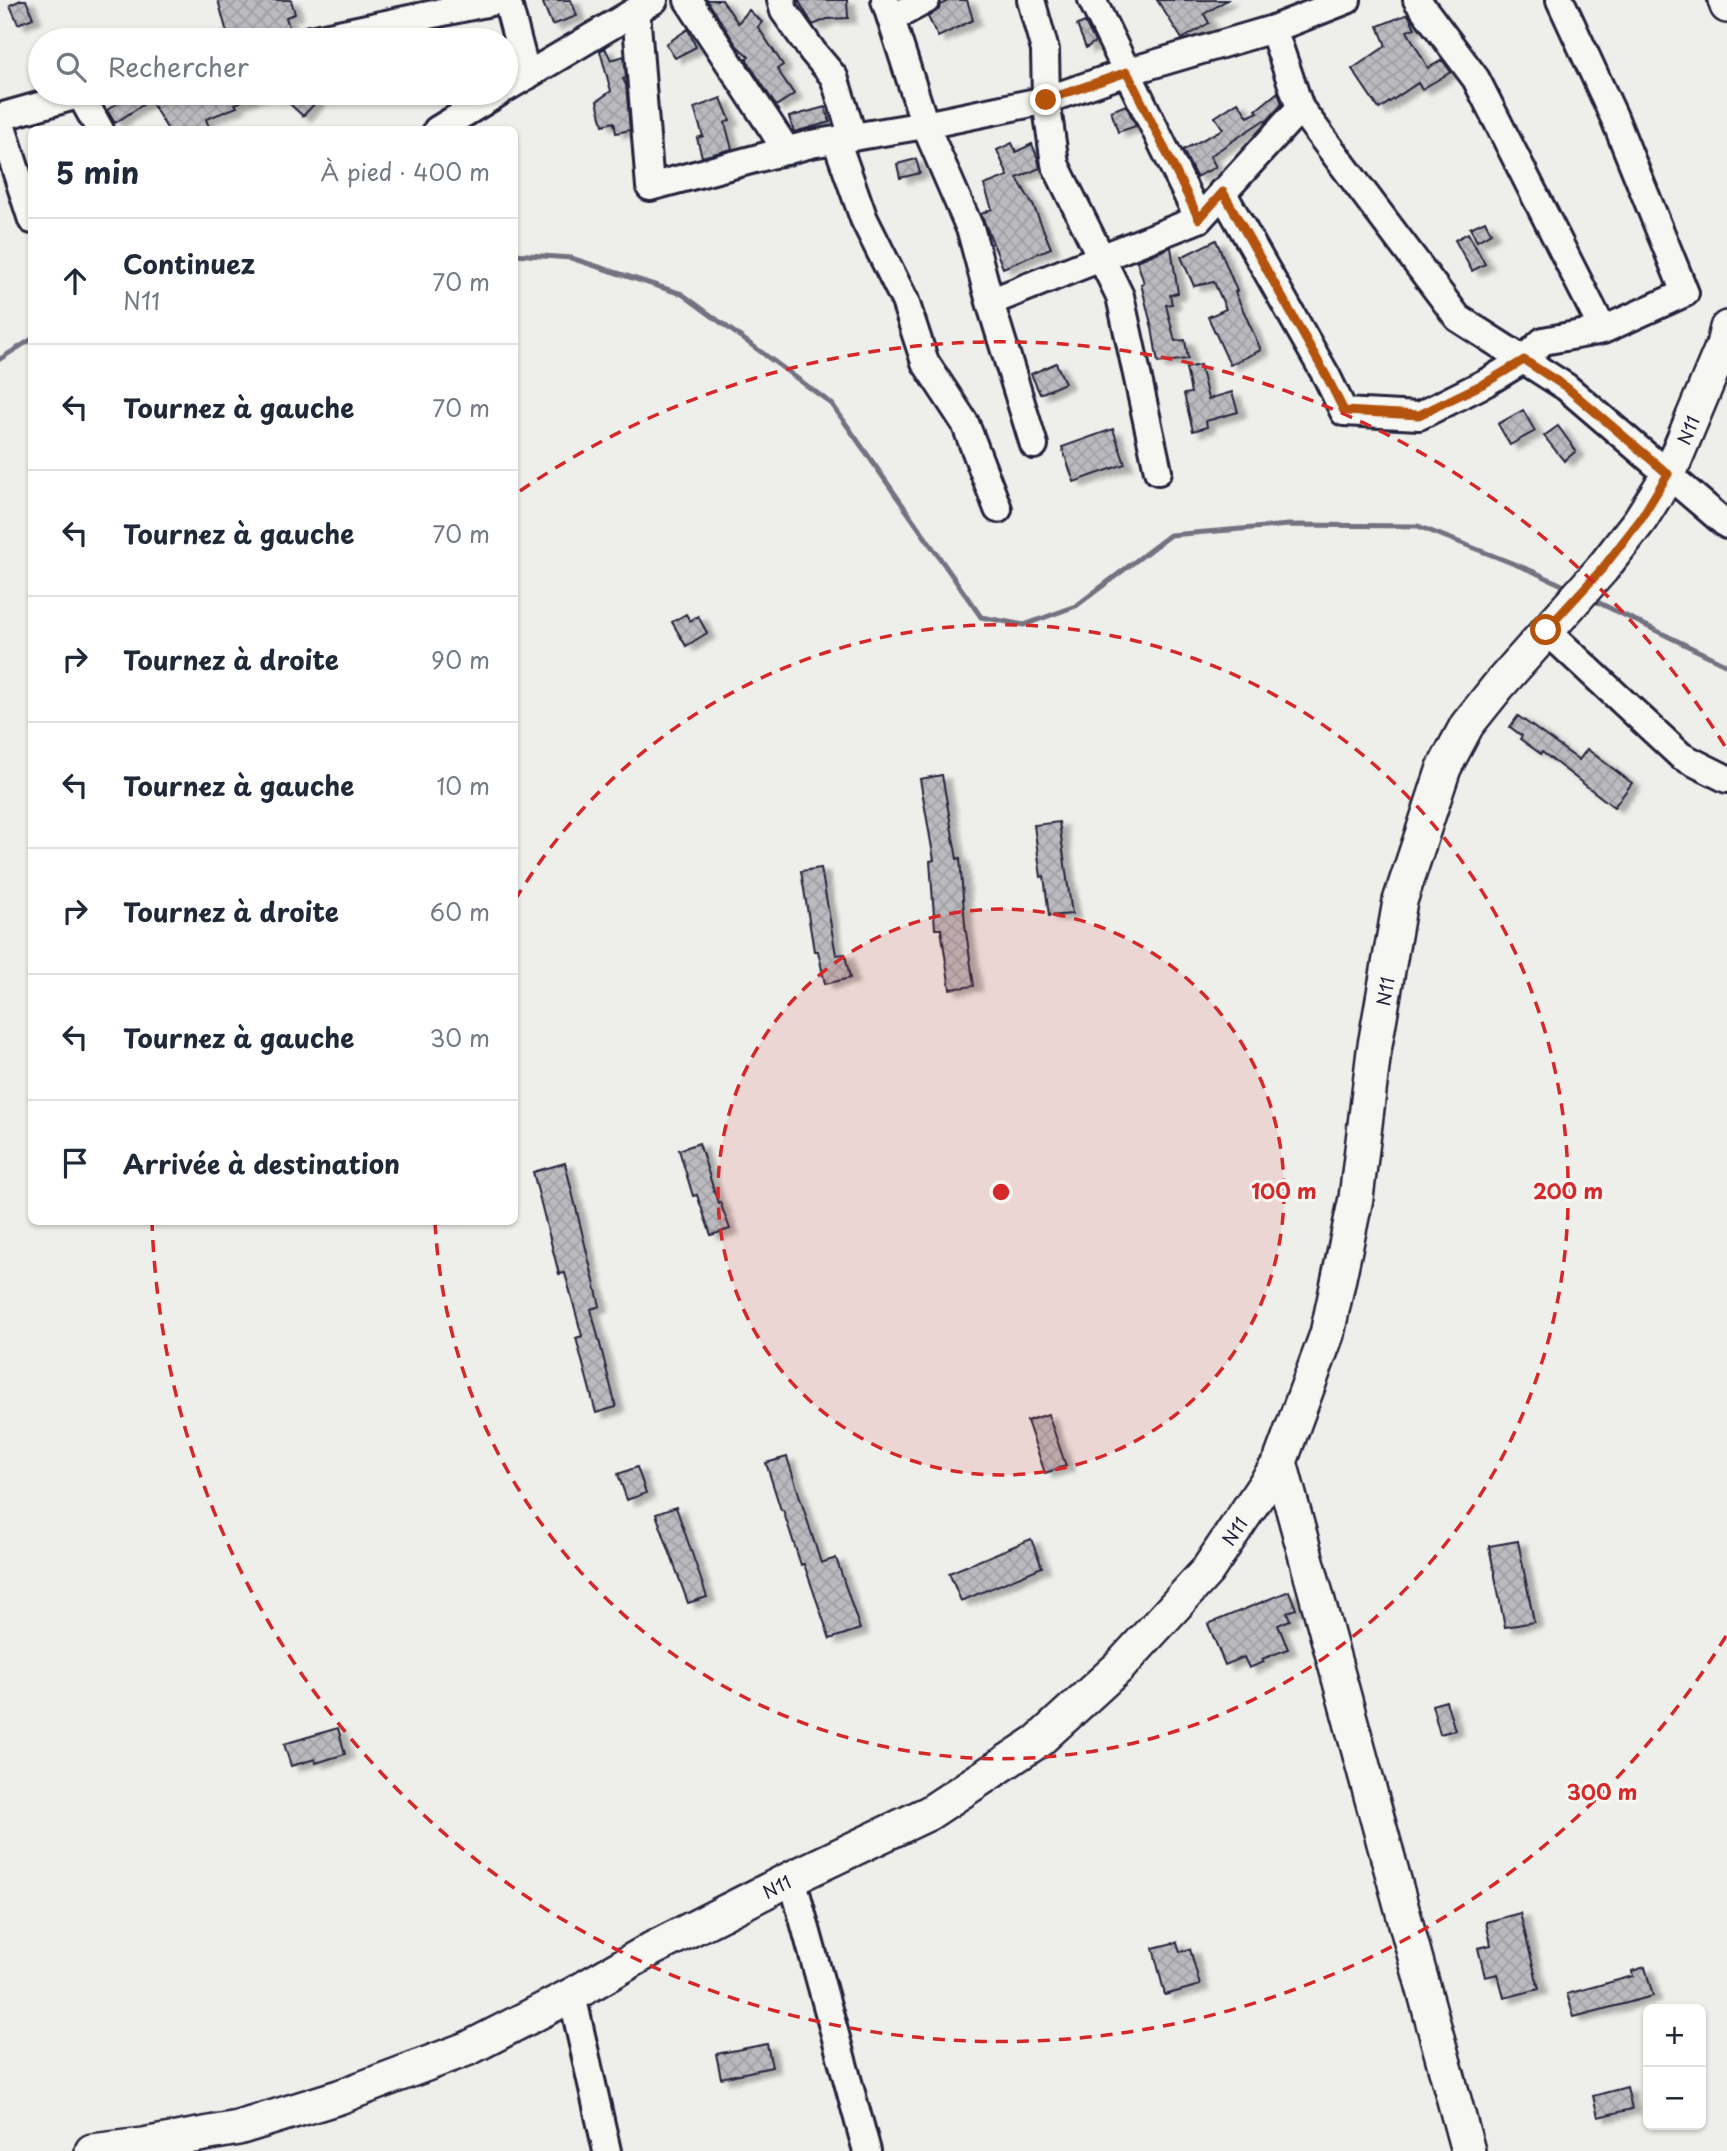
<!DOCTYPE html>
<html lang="fr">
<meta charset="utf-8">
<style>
body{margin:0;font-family:"Playpen Sans",sans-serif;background:#f2f2f3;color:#1f2937}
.controls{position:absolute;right:21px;bottom:21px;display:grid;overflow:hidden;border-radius:10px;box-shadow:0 2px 5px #0004}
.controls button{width:63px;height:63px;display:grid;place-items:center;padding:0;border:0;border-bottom:2px solid #e0e1e3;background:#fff;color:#1f2937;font:35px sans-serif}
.stop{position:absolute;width:21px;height:21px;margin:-16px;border:5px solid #b45309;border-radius:50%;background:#fff}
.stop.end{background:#b45309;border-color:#fff;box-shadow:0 2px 7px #0008}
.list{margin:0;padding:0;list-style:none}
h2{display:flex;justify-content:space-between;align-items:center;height:91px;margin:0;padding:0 28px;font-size:30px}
h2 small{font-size:23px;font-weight:400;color:#747a83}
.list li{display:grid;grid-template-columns:46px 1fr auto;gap:21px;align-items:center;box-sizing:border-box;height:126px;padding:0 28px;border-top:2px solid #e0e1e3}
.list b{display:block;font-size:26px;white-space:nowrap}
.list p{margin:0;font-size:23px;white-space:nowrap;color:#747a83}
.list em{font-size:23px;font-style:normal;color:#747a83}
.icon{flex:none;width:38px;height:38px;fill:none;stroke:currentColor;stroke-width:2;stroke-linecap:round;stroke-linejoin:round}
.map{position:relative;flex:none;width:1727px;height:2151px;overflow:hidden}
.search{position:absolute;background:#fff;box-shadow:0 2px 5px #0004;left:28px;top:28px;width:490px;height:77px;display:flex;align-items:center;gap:18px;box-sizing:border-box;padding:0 24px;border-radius:38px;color:#747a83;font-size:26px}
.panel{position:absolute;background:#fff;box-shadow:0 2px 5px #0004;left:28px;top:126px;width:490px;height:1099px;border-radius:10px}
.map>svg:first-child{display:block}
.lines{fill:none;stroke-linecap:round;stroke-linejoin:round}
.stream{stroke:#727281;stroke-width:5}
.building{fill:url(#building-cross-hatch);stroke:#22223b;stroke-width:2;filter:url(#shadow)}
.minor-casing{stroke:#22223b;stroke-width:32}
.major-casing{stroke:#22223b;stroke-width:38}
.minor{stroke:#f6f6f2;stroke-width:26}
.major{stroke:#f6f6f2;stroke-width:33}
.route{stroke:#b45309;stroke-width:9}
.ring{fill:none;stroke:#d62828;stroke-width:3.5;stroke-dasharray:12 9}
.labels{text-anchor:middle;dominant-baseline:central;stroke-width:6;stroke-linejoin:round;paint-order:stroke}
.street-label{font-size:18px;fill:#22223b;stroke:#f6f6f2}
.centre{fill:#d62828;stroke:#f6f6f2;stroke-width:3.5}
.ring-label{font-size:21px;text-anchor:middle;font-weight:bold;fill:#d62828;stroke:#f6f6f2;stroke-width:6;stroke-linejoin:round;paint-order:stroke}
</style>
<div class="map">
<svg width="1727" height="2151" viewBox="0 0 1727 2151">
<defs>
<pattern id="building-cross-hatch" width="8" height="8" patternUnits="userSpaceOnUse" patternTransform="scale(1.75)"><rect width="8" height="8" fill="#bbbbbf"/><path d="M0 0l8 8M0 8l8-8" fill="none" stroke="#a0a0a5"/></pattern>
<filter id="shadow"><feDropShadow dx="8" dy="4.5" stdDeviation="2" flood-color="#0004"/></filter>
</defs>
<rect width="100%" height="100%" fill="#eeeeeb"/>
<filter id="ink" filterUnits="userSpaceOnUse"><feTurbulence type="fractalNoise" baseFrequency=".0143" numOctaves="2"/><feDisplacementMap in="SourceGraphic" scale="14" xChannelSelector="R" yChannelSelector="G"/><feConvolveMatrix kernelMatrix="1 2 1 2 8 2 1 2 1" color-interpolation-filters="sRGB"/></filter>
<g filter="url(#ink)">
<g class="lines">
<path class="stream" d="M514,254L571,258L682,294L832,404L981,617L1024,625L1076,606L1170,535L1289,525L1418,526L1532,571L1571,589
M0,359L32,339
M1589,598L1727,665"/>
</g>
<path class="building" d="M21,0H26L33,18L18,24L10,5Z
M218,0H291L295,14L286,17L289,27L246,40H229Z
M551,0H571L577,16L552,25L543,3Z
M707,0H722L738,23L749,10L762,22L758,27L783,65L777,69L794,94L776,106L746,59L749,57L737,46Z
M798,0H847L848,18L827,19L813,25Z
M950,0H967L973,20L938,37L928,17L939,9L941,5Z
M1157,0H1227L1204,14L1209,23L1182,39Z
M1408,14L1415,28L1407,31L1428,68L1442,60L1451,72L1422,89L1418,83L1379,109L1352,69L1386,46L1378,26Z
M1085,22L1095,42L1086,48L1077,25Z
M688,29L696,47L675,58L666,44Z
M605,48L611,60L624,56L626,78L623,79L626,85L630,130L616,133L614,122L603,125L597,101L611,91L600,51Z
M1278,92L1282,104L1266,122L1264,120L1210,156L1216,167L1196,177L1183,150L1223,129L1215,117L1238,102L1248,117L1258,112L1256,110Z
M133,93H262L235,104L237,107L206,119L210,130H168L150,100L115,123L107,110Z
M278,93H309L317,101L303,116Z
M721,98L730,120L725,123L732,149L702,157L697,138L703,136L694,108Z
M1126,105L1136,126L1118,132L1111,111Z
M825,107L830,122L794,132L789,117Z
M1012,143L1016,152L1032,144L1038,159L1040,168L1017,178L1034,207L1051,248L1003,268L981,214L992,209L984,185L1008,176L997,150Z
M916,159L920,173L900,178L897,164Z
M1485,221L1491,233L1477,241L1470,228Z
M1468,233L1485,264L1472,271L1455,240Z
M1216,240L1237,291L1235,292L1261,350L1230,365L1208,317L1226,309L1214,282L1194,286L1181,257Z
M1171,247L1178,293L1170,295L1172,304L1166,305L1175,341L1185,340L1188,359L1158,363L1152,328L1141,284L1144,283L1137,261Z
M1056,363L1065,383L1040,394L1031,374Z
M1200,365L1208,399L1232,392L1238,412L1206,421L1207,427L1193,431L1184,394L1191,393L1186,368Z
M1523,410L1535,431L1510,445L1498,424Z
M1558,426L1576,451L1564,461L1544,436Z
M1113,429L1125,464L1074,482L1062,447Z
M686,614L690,621L698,616L707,633L686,646L672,622Z
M1518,716L1579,760L1587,749L1632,783L1614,807L1542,752L1541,754L1520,739L1522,736L1510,727Z
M942,775L957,859L960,858L965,925L974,986L950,989L941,929H935L930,861L934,860L920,779Z
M1059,822L1072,914L1049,916L1044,876L1041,877L1034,825Z
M821,868L836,955L845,954L850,978L825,984L818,951H814L801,871Z
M699,1143L718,1203L720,1202L730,1229L711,1235L697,1195L693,1196L679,1150Z
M565,1163L600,1306L591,1309L616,1407L596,1413L576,1338L582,1336L565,1273L559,1274L533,1172Z
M1048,1414L1066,1466L1045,1473L1027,1421Z
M787,1457L821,1563L836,1558L860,1629L830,1639L804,1564L801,1565L783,1510H781L766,1463Z
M637,1467L646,1493L627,1500L618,1474Z
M676,1507L707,1597L688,1603L656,1514Z
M1031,1539L1042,1567L961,1601L949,1573Z
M1518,1541L1534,1622L1505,1627L1489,1546Z
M1289,1591L1296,1609L1287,1612L1290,1620L1278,1625L1288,1649L1262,1659L1264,1662L1249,1668L1244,1657L1225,1665L1208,1624Z
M1446,1701L1455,1730L1440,1734L1432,1705Z
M338,1728L345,1754L316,1763L315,1759L291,1766L284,1744Z
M1520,1913L1539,1989L1504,1998L1498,1974L1485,1977L1478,1948L1491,1945L1486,1922Z
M1177,1942L1180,1952L1190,1949L1200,1985L1165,1995L1153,1948Z
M1645,1967L1653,1996L1574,2017L1567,1994L1633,1976L1632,1971Z
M767,2044L772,2067L721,2078L716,2054Z
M1627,2087L1632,2109L1598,2117L1593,2096Z"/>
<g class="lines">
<g class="minor-casing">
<path id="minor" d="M507,0L527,76
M688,0L787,151
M781,0L784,11L813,52L834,77L853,137
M885,0L925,125L971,231L990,302L1034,445
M1031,0L1045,50L1046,100L1055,164L1120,296L1158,471
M1092,0L1199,219
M1417,0L1476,79L1603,330
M636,11L650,187L811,144L925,125L1046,100L1127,72L1273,29L1347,0
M891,19L926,0
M1273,29L1300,108L1458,318L1566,387L1727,525
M310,40L500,0
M506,88L654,0
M80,94L100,130
M0,117L85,93
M0,121L32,220
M437,130L498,93
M836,140L864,219L905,301L925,362L965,423L998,509
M1222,192L1327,377L1344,412L1419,416L1487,382L1523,360L1543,341L1603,330L1685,293L1614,117L1560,0
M990,302L1199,219L1300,108
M1546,630L1681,756L1727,779
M792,1878L867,2151
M572,1995L607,2151"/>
</g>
<g class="major-casing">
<g id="major">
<path d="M1725,0L1727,6"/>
<path d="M1280,1462L1468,2151"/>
<path id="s1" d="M92,2151L143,2145L238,2128L339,2097L469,2048L572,1995L652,1949L792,1878L929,1813L1038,1741L1119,1667L1207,1571L1280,1462L1327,1334L1356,1198L1374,1051L1400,901L1444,768L1467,725L1499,685L1602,569L1640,520L1669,474L1723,345L1727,328"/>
</g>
</g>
<use href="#minor" class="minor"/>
<use href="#major" class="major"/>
</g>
</g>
<g class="lines" filter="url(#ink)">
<path class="route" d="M1046,100L1127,72L1199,219L1223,192L1327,377L1344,411L1419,415L1487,382L1524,360L1566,387L1668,474L1640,520L1602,569L1546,630"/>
</g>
<circle cx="1001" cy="1192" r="283" fill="#d62828" fill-opacity=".12"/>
<g class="ring">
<circle cx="1001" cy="1192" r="283"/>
<path d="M515 900A567 567 0 1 1 435 1222"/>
<path d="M1726 1636A850 850 0 0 1 152 1222M520 491A850 850 0 0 1 1726 748"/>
</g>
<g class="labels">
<g class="street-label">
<text stroke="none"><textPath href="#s1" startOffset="2546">N11</textPath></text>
<text stroke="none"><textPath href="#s1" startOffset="1895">N11</textPath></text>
<text stroke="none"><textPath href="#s1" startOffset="1328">N11</textPath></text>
<text stroke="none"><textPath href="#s1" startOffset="740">N11</textPath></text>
</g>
</g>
<circle cx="1001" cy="1192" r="10" class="centre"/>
<g class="ring-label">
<text x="1284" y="1199">100 m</text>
<text x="1568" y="1199">200 m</text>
<text x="1602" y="1800">300 m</text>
</g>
</svg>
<div class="controls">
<button>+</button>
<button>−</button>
</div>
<div class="stop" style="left:1546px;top:630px"></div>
<div class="stop end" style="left:1046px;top:100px"></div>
<div class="search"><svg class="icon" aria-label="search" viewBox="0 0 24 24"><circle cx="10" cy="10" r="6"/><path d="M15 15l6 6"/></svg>Rechercher</div>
<section class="panel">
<h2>5 min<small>À pied · 400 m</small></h2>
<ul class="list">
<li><svg class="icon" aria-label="ahead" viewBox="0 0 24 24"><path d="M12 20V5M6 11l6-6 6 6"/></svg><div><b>Continuez</b><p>N11</p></div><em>70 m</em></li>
<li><svg class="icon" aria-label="left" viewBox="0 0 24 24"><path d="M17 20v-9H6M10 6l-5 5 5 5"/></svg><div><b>Tournez à gauche</b></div><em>70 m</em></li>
<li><svg class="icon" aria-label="left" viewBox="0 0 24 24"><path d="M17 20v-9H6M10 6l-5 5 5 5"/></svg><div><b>Tournez à gauche</b></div><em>70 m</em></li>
<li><svg class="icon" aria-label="right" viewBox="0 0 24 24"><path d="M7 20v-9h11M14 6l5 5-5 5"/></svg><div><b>Tournez à droite</b></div><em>90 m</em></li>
<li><svg class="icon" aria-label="left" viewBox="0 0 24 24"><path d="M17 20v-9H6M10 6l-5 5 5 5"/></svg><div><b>Tournez à gauche</b></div><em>10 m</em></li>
<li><svg class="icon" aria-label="right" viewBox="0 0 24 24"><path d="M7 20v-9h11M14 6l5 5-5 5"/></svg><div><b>Tournez à droite</b></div><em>60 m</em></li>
<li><svg class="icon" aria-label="left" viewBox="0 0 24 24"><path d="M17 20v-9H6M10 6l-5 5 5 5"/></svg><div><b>Tournez à gauche</b></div><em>30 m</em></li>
<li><svg class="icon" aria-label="arrive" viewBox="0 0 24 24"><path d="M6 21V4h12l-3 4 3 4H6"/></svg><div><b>Arrivée à destination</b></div></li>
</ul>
</section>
</div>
